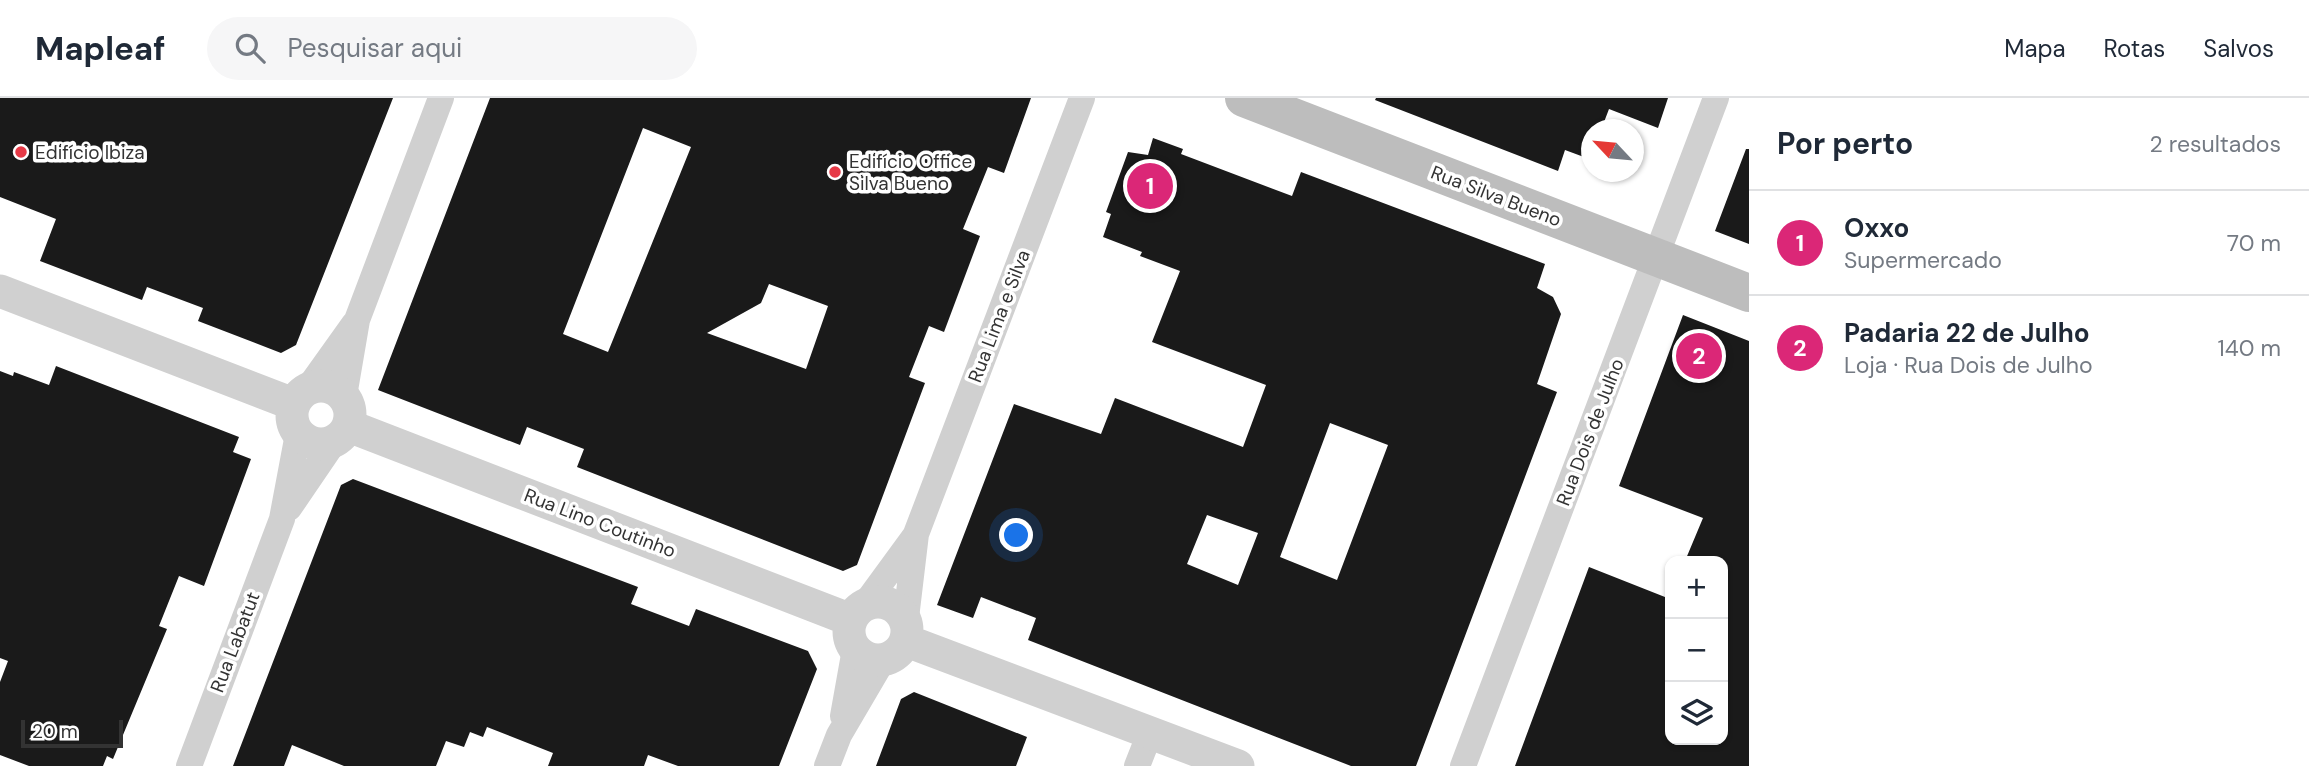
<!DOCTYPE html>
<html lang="pt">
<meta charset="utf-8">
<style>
body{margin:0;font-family:"DM Sans",sans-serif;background:#f6f6f7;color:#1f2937}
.controls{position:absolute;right:21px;bottom:21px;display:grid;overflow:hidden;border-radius:14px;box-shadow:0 2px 5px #0004}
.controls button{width:63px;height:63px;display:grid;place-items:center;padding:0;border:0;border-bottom:2px solid #e0e1e3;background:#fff;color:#1f2937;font:35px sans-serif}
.compass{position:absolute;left:1581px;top:21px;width:63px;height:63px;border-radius:50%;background:#fff;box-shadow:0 2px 5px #0004;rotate:296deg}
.scale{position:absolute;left:21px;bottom:18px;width:102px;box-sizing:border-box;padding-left:7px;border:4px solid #333;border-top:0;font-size:19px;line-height:24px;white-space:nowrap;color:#333;-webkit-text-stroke:5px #fff;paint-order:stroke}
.you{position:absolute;left:1017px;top:438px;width:24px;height:24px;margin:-18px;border:5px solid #fff;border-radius:50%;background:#1a73e8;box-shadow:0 0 0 10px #1a73e833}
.badge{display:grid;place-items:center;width:46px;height:46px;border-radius:50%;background:#db2777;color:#fff;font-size:23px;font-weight:700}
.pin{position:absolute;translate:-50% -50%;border:4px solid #fff;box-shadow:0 2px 7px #0006}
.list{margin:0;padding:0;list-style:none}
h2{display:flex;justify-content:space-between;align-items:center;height:91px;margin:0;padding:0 28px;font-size:30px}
h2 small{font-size:23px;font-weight:400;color:#747a83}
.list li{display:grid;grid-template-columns:46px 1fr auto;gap:21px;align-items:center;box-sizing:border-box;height:105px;padding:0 28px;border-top:2px solid #e0e1e3}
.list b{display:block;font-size:26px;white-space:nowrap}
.list p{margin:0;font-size:23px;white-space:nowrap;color:#747a83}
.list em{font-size:23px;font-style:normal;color:#747a83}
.icon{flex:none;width:38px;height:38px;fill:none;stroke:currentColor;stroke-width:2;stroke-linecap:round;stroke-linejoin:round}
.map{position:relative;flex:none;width:1749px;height:668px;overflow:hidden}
header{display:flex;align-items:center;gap:42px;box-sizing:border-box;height:98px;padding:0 35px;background:#fff;border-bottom:2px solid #e0e1e3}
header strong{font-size:33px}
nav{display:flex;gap:38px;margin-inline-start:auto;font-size:24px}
.search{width:490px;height:63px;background:#f6f6f7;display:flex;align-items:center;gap:18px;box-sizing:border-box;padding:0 24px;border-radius:38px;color:#747a83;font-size:26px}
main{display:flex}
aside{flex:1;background:#fff}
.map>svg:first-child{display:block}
.building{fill:#1a1a1a;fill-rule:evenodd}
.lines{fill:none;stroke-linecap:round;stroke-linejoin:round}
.minor{stroke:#d0d0d0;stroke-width:26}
.tertiary{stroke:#d0d0d0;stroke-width:33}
.secondary{stroke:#bdbdbd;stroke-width:38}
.poi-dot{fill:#e63946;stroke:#fff;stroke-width:2.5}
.labels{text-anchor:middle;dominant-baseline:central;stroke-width:7;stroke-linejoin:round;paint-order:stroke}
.poi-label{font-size:19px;fill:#333;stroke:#fff;text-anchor:start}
.street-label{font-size:19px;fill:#333;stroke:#fff}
</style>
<header>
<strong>Mapleaf</strong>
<div class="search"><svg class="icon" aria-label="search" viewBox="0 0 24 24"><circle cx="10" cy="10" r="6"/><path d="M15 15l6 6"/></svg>Pesquisar aqui</div>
<nav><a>Mapa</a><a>Rotas</a><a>Salvos</a></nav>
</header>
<main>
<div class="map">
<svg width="1749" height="668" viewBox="0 0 1749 668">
<rect width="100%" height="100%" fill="#fff"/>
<path class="building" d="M0,0H393L296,247L281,255L198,223L203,210L147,189L142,202L40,163L56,121L0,99Z
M490,0H1031L1004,75L988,69L963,131L980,138L944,234L929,228L909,279L925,285L857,467L843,473L577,369L584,351L527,329L520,347L378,292ZM643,30L691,49L608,254L563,236ZM769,186L828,208L806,271L707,235L761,205Z
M1376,0H1668L1658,30L1609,11L1601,32H1592V62L1565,52L1558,73L1375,2Z
M1153,40L1183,51L1181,56L1292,98L1301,74L1545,166L1537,190L1553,199L1561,216L1537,286L1557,294L1416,668H1351L1028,542L1036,520L981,499L973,520L937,507L1014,306L1101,336L1115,300L1243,349L1266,287L1152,244L1180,173L1140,158L1142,154L1103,139L1111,116L1106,114L1128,54L1148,57ZM1330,325L1388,347L1337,482L1280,459ZM1207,417L1258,435L1238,487L1187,466Z
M1746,51H1749V146L1715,133Z
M1683,217L1749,243V668H1515L1589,469L1670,501V642H1723V463H1685L1703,420L1619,388Z
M56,268L239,339L233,354L251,361L204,488L179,478L159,528L167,531L113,661L107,658L103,668H29L0,657V584L8,563L0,560V273L13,278L14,274L49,287Z
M353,381L638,489L631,506L689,528L696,511L808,553L817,571L779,668H678L648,657L644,668H548L553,655L487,629L483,639L470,634L464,649L446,643L436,668H344L292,647L284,668H233L341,387Z
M914,594L1027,639L1016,668H876L901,601Z"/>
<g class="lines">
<path class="minor" d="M309,289L354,226
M344,298L357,222L441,0
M289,410L334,344
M866,505L915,438
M906,520L916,436L1082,0
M843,618L855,551
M189,668L282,421L298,336
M827,668L839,637L883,562
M1137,668L1150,635
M1463,668L1716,0"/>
<path class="tertiary" d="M0,193L293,306
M292 317a29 29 0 1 1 58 0a29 29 0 1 1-58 0Z
M349,328L851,522
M849 533a29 29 0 1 1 58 0a29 29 0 1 1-58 0Z
M907,543L1238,668"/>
<path class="secondary" d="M1244,0L1749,195"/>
</g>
<g class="poi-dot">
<circle cx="21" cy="54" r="7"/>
<circle cx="835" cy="74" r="7"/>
</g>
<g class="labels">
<g class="poi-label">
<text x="35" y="54">Edifício Ibiza</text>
<text x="849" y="63">Edifício Office<tspan x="849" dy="22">Silva Bueno</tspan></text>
</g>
<g class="street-label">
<text transform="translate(1496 98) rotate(21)">Rua Silva Bueno</text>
<text transform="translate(999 218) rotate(-69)">Rua Lima e Silva</text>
<text transform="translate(1590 334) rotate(-69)">Rua Dois de Julho</text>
<text transform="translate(600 425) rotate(21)">Rua Lino Coutinho</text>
<text transform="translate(235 544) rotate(-69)">Rua Labatut</text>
</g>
</g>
</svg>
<div class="controls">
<button>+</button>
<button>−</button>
<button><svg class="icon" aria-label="layers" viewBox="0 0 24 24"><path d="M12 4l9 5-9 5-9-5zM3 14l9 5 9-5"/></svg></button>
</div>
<svg class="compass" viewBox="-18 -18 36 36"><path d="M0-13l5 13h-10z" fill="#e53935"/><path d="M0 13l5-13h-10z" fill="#747a83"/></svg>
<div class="scale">20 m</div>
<div class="you"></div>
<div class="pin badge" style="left:1150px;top:88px">1</div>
<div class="pin badge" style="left:1699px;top:258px">2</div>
</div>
<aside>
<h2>Por perto<small>2 resultados</small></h2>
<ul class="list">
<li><span class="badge">1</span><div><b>Oxxo</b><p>Supermercado</p></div><em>70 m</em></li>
<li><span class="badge">2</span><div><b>Padaria 22 de Julho</b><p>Loja · Rua Dois de Julho</p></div><em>140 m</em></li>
</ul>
</aside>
</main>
